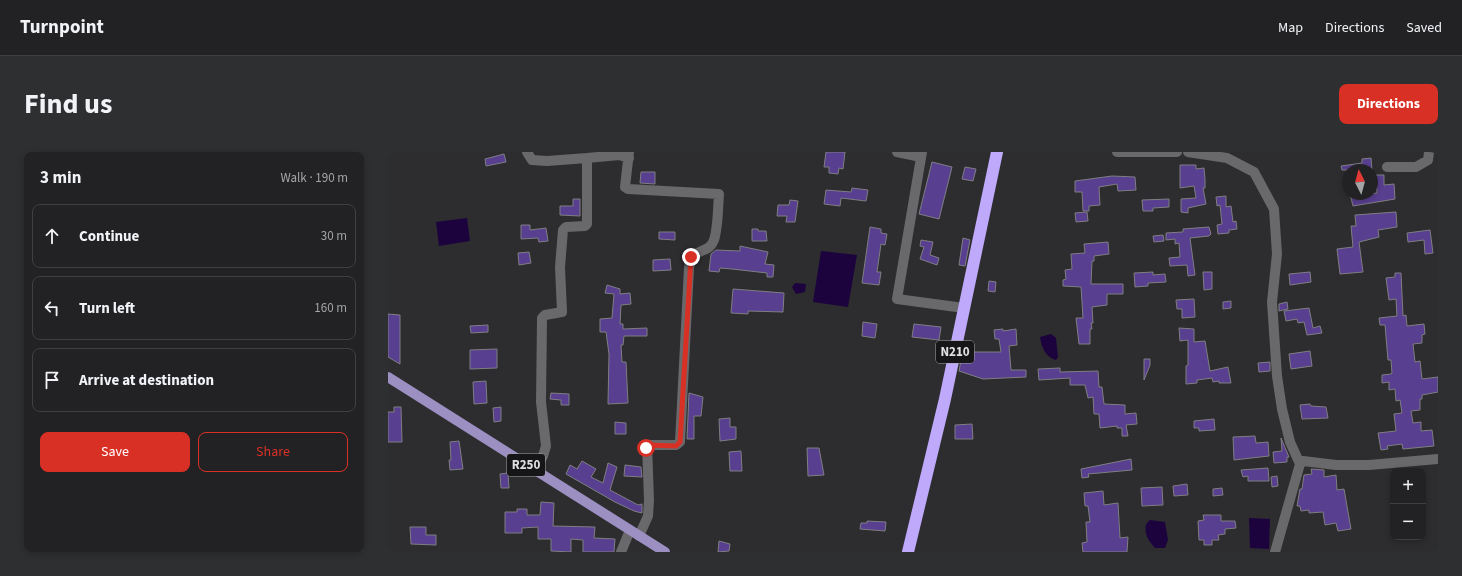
<!DOCTYPE html>
<meta charset="utf-8">
<style>
body{margin:0;font-family:"Source Sans 3",sans-serif;background:#2e2f31;color:#f1f3f6}
.controls{position:absolute;right:12px;bottom:12px;display:grid;overflow:hidden;border-radius:8px;box-shadow:0 2px 6px #0003}
.controls button{width:36px;height:36px;display:grid;place-items:center;padding:0;border:0;border-bottom:1px solid #3f3f41;background:#222224;color:#f1f3f6;font:20px sans-serif}
.compass{position:absolute;left:954px;top:12px;width:36px;height:36px;border-radius:50%;background:#222224;box-shadow:0 2px 6px #0003;rotate:354deg}
.stop{position:absolute;width:12px;height:12px;margin:-9px;border:3px solid #d93025;border-radius:50%;background:#fff}
.stop.end{background:#d93025;border-color:#fff;box-shadow:0 1px 4px #0008}
.list{margin:0;padding:0;list-style:none}
h2{display:flex;justify-content:space-between;align-items:center;height:52px;margin:0;padding:0 16px;font-size:17px}
h2 small{font-size:13px;font-weight:400;color:#a2a4a6}
.list li{display:grid;grid-template-columns:26px 1fr auto;gap:12px;align-items:center;box-sizing:border-box;height:64px;margin:0 8px 8px;padding:0 8px;border:1px solid #3f3f41;border-radius:8px}
.list b{display:block;font-size:15px;white-space:nowrap}
.list em{font-size:13px;font-style:normal;color:#a2a4a6}
.actions{display:flex;gap:8px;padding:12px 16px}
.actions a{flex:1;padding:9px 0;border:1px solid #d93025;border-radius:8px;text-align:center;font-size:14px;color:#d93025}
.actions .main{background:#d93025;color:#fff}
.icon{flex:none;width:22px;height:22px;fill:none;stroke:currentColor;stroke-width:2;stroke-linecap:round;stroke-linejoin:round}
.map{position:relative;flex:none;width:1050px;height:400px;overflow:hidden;border-radius:8px}
header{display:flex;align-items:center;gap:24px;box-sizing:border-box;height:56px;padding:0 20px;background:#222224;border-bottom:1px solid #3f3f41}
header strong{font-size:19px}
nav{display:flex;gap:22px;margin-inline-start:auto;font-size:14px}
.intro{display:flex;align-items:center;justify-content:space-between;box-sizing:border-box;height:96px;padding:0 24px}
h1{margin:0;font-size:28px}
.button{padding:10px 18px;border-radius:8px;background:#d93025;color:#fff;font-size:14px;font-weight:700}
main{display:flex;gap:24px;padding:0 24px}
aside{flex:1;background:#222224;border-radius:8px;box-shadow:0 2px 6px #0003}
.map>svg:first-child{display:block}
.water{fill:#1c033d}
.building{fill:#593f8f;stroke:#7f7e82}
.lines{fill:none;stroke-linecap:round;stroke-linejoin:round}
.minor{stroke:#69696c;stroke-width:10}
.major{stroke:#9c8fc2;stroke-width:10}
.highway{stroke:#bea9fb;stroke-width:12}
.route{stroke:#d93025;stroke-width:5}
.labels{text-anchor:middle;dominant-baseline:central;stroke-width:3;stroke-linejoin:round;paint-order:stroke}
.shield{fill:#161517;stroke:#a3a3a5;stroke-width:1}
.shield-label{font-size:13px;font-weight:bold;fill:#e0e0e2}
</style>
<header>
<strong>Turnpoint</strong>
<nav><a>Map</a><a>Directions</a><a>Saved</a></nav>
</header>
<div class="intro"><h1>Find us</h1><a class="button">Directions</a></div>
<main>
<aside>
<h2>3 min<small>Walk · 190 m</small></h2>
<ul class="list">
<li><svg class="icon" aria-label="ahead" viewBox="0 0 24 24"><path d="M12 20V5M6 11l6-6 6 6"/></svg><div><b>Continue</b></div><em>30 m</em></li>
<li><svg class="icon" aria-label="left" viewBox="0 0 24 24"><path d="M17 20v-9H6M10 6l-5 5 5 5"/></svg><div><b>Turn left</b></div><em>160 m</em></li>
<li><svg class="icon" aria-label="arrive" viewBox="0 0 24 24"><path d="M6 21V4h12l-3 4 3 4H6"/></svg><div><b>Arrive at destination</b></div></li>
</ul>
<div class="actions"><a class="main">Save</a><a>Share</a></div>
</aside>
<div class="map">
<svg width="1050" height="400" viewBox="0 0 1050 400">
<rect width="100%" height="100%" fill="#2d2d30"/>
<path class="water" d="M79,66L82,89L51,94L48,70Z
M433,99L469,103L460,155L425,150Z
M407,131L418,132L417,140L408,142L404,135Z
M663,182L668,186L670,205L668,208C658,206 653,194 652,185Z
M861,366L882,367L881,397L862,396Z
M762,368L777,370L780,388L777,396H767C760,388 756,382 758,372Z"/>
<path class="building" d="M438,0H457L455,17L451,16L450,22L441,21V15H436Z
M116,2L118,10L98,14L97,7Z
M983,6L984,18H954L953,14L974,11V7Z
M544,10L564,15L551,67L531,62Z
M792,13H808V17L816,16L817,27V36H815L818,52L800,56V61L793,60V47L808,46L806,34L792,36Z
M577,15L588,17L585,29L574,27Z
M253,20H267V32L252,31Z
M988,23H996V33L1006,32L1007,47L965,54L962,42L971,43L989,41Z
M724,24L747,25L748,38L730,39L729,32L711,35L712,53L701,54V59H695L694,40H687V29Z
M464,36L480,38L478,49L453,46L452,54L436,52L438,38L463,40Z
M838,44V55L843,54L845,70L848,69L849,77L841,78V81L830,82L829,73L834,72L832,53L829,54L828,45Z
M185,47H192V64L172,63V54H185Z
M781,47V55L765,56V59H755L754,48Z
M402,48L410,49L407,70H398L399,64H389L390,53H401Z
M699,60L700,69L688,70L687,61Z
M1008,60L1009,75L990,78L991,85L971,90L975,120L952,122L949,97L965,95L963,74H968L967,63Z
M133,73H142V78L158,76L160,89L151,90L150,86L133,87Z
M482,75L493,77V81L499,82L497,93L493,92L489,120H493L491,133L474,131Z
M821,75L823,82L821,84L802,86L807,123L800,124L799,113L782,114L781,106L792,105L791,91L787,92V87L778,88V81L795,80V77Z
M364,77H370V79H378L379,89H364Z
M1042,78L1045,101L1037,102L1036,88L1020,90L1019,81Z
M271,80H287V88L271,87Z
M775,83L776,89L766,90L765,84Z
M575,86L582,88L577,114L571,113Z
M533,88L545,90L542,103L551,106L549,113L532,107L536,95L532,94Z
M720,90L721,102L706,104V109H704L703,132H735V142H719V153L704,155L705,171H703L704,177H702V192H691L688,166H695L693,135L675,134V128L678,127L677,118L684,117L683,102L697,101L696,92Z
M352,94L380,100L377,112L386,113L385,125H379V121L344,117L332,116L331,120L321,119L323,102L328,98L352,99Z
M141,100L143,111L131,113L130,101Z
M282,107L283,118L265,119V108Z
M765,120V123L777,122L778,130L760,131V134L747,135L746,121Z
M815,120H824V137L816,138Z
M922,120L923,130L902,133L901,122Z
M1007,121H1013L1015,164L1018,163L1019,174L1036,172L1037,182L1034,183V191L1025,192L1027,210L1032,209L1034,227L1050,225V240L1034,243V247H1032V258L1023,259L1025,271L1033,270V279L1044,278L1046,294L1015,297L1014,292L999,294L1000,297L993,298L990,281L1008,279L1006,262L1014,261L1012,248L1008,249L1007,237L1001,238V230L994,231V223L1003,222L1004,221L1003,208H1000L997,173H992L991,166L1009,164L1008,147L1001,148L998,126L1007,125Z
M601,129L608,130L607,140L600,139Z
M219,133L232,137V142L242,141L243,152L233,153L232,172H235V177L259,176V184H236L235,193H233L234,210H238L240,251L220,252L221,202L218,180H212V167L224,166L226,142L217,141Z
M345,137L396,141L395,160L360,159V162L343,161Z
M806,147L807,165L794,166V157H789L788,148Z
M843,149V156L835,157V150Z
M899,150L900,157L891,159V152Z
M921,156L925,176L932,174L934,181L919,183L916,170L910,171L909,167L898,169L896,159Z
M0,162L12,163V212L0,205Z
M475,170L489,172L487,186L474,184Z
M526,172L553,175L551,188L524,185Z
M100,173V180L83,181L82,174Z
M791,176L806,177V190L817,189L822,219L840,215L843,231H831V229L825,230L824,226L809,228V231L798,232V214L800,213V188L792,189Z
M615,177V179L628,177L629,193L621,194L623,218H638V225L595,227L571,219L575,198H584L585,200H613L611,187H607L606,178Z
M109,197V216L82,217V198Z
M922,199L924,214L903,217L901,202Z
M756,207H762V213L756,228Z
M882,210V219L871,220L870,211Z
M672,216V220L710,219L711,235H714L716,252L737,253V262L748,261L749,272L738,273L740,284H734V276H729V274L712,276L711,262H706L705,245L700,246L697,233H682V226L651,228L650,217Z
M98,229L99,251L86,252L85,230Z
M163,241L181,242V253H173V248L162,247Z
M301,241L315,245L313,264H306V287H299Z
M922,252L923,254L938,255L940,266L914,267L912,253Z
M6,255H13L14,290H0V260H6Z
M113,255V269L106,270L105,256Z
M342,266V275H348V287L332,289L331,267Z
M826,267L827,278L811,279V276H806V269Z
M227,270L238,271V282H227Z
M584,272L585,287H567V273Z
M867,284L868,291L880,290L881,304L846,308L845,285Z
M893,286L901,305H899V310L886,311L885,300L894,299Z
M71,289L75,317L62,318L61,308H63L62,290Z
M419,296H431L436,323L420,324Z
M353,299L354,319H342L341,300Z
M743,307L744,318L700,322L701,325L694,326L693,317Z
M194,309L208,317L203,325L215,331L220,311L229,315L222,338L250,353L254,352V361L246,359L227,350L178,322L182,313L189,317Z
M237,313L253,315L254,325L236,324Z
M880,316L881,329H860V324L855,325L853,318Z
M923,317L936,318V325L948,323L949,338L956,337L963,377L950,379L948,371L937,373L935,360L921,361V358L913,359L912,354H909L912,337H914L916,323L924,322Z
M120,321L121,336H113L112,322Z
M889,324L890,334L884,335L883,325Z
M799,332L800,343L786,344L785,334Z
M774,335L775,353L754,354L753,336Z
M834,336L835,343L825,344V337Z
M715,339L716,353L730,351L732,386L740,385L739,400H695L694,391L699,390L698,370H702L700,354H697L696,341Z
M153,350L166,351L165,374L207,375L206,386L227,387L226,400H195V388L183,387V400L163,399V387H150V375L134,376V381H117V360H129V357H139V363H152Z
M815,363H833V369H847L848,376L837,377V382L830,383L831,388H824V393H816V388H811L810,369L816,368Z
M479,369L498,370L497,379L472,377L473,371H479Z
M22,375H38V383H48V393L23,392Z
M331,389L342,392L341,399L330,400Z"/>
<g class="lines">
<path class="minor" d="M139,0L144,8L159,9L199,6V72L197,74L178,75L175,78L172,115L174,160L157,163L154,166L153,250L158,294L155,304L147,318
M241,0L237,35L240,37L331,42C330,55 330,76 326,88C320,104 306,92 301,116L292,290L288,293H259L261,348L260,364L251,384
M509,0L533,5
M534,0L509,147L576,156
M729,0H789
M800,0L839,6L866,20L886,57L889,102L884,150L889,224L894,257L902,290L912,312
M199,6L231,3L241,6
M999,15H1028L1040,8L1041,0
M233,400L240,383
M887,400L912,312L915,309L948,313H981L1050,307"/>
<path class="major" d="M0,225L277,400"/>
<path class="highway" d="M520,400L557,247L609,0"/>
</g>
<g class="lines">
<path class="route" d="M258,296L259,293L288,294L292,290L303,105"/>
</g>
<g class="labels">
<g class="shield">
<rect x="548" y="189" width="38" height="22" rx="3"/>
<rect x="119" y="302" width="38" height="22" rx="3"/>
</g>
<g class="shield-label">
<text x="567" y="200">N210</text>
<text x="138" y="313">R250</text>
</g>
</g>
</svg>
<div class="controls">
<button>+</button>
<button>−</button>
</div>
<svg class="compass" viewBox="-18 -18 36 36"><path d="M0-13l5 13h-10z" fill="#e53935"/><path d="M0 13l5-13h-10z" fill="#a2a4a6"/></svg>
<div class="stop" style="left:258px;top:296px"></div>
<div class="stop end" style="left:303px;top:105px"></div>
</div>
</main>
